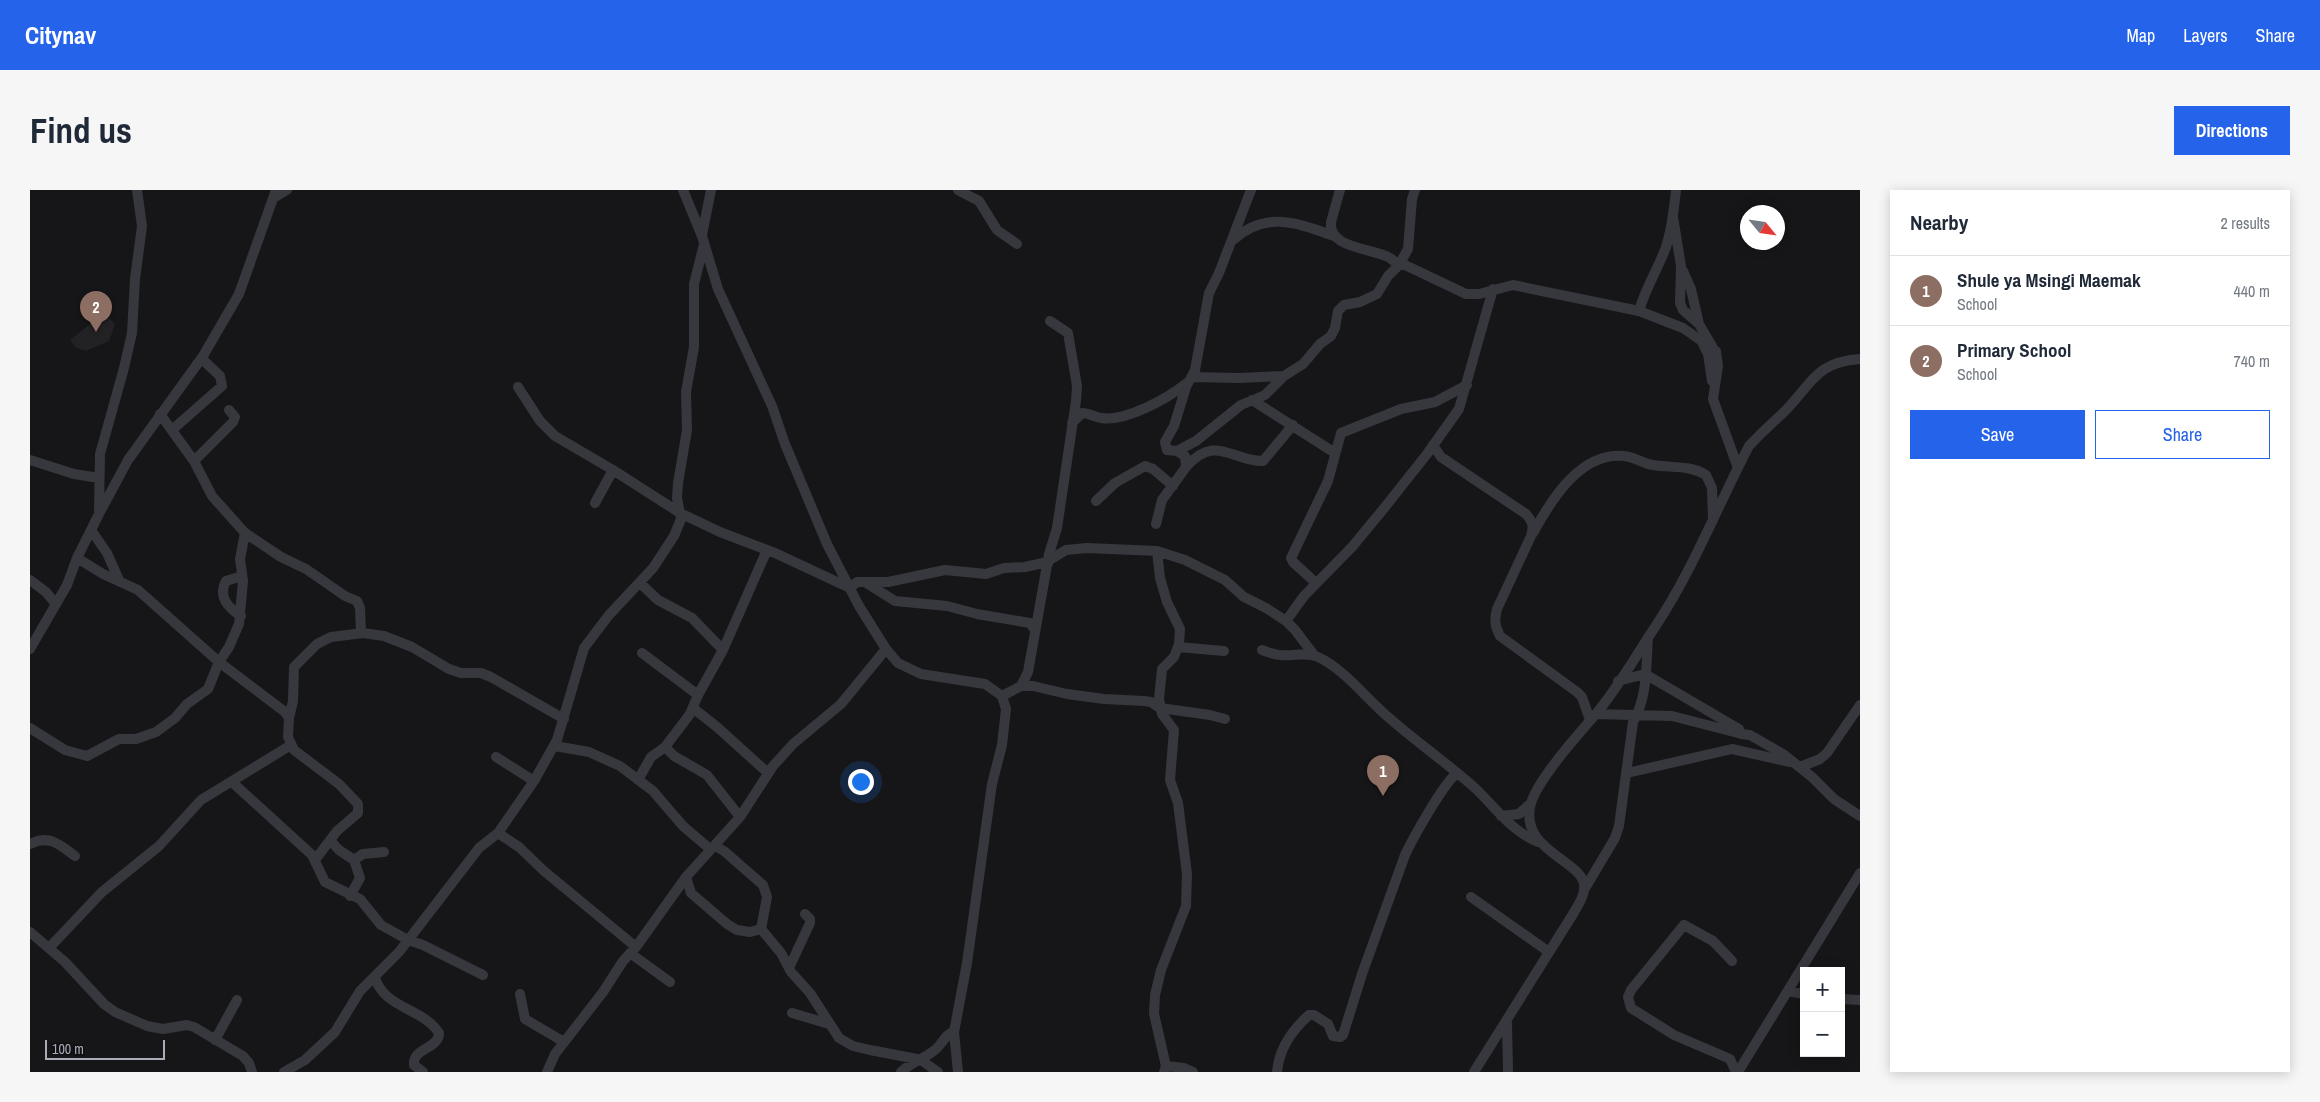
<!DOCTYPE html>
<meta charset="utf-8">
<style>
body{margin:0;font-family:"Archivo Narrow",sans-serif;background:#f6f6f7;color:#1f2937}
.controls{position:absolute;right:15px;bottom:15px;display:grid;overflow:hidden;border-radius:0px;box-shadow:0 2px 12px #0003}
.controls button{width:45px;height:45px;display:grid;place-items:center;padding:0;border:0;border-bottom:1px solid #e0e1e3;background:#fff;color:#1f2937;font:25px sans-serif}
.compass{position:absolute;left:1710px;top:15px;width:45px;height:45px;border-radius:50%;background:#fff;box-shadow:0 2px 12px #0003;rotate:119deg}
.scale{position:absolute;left:15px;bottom:12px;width:120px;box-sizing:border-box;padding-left:5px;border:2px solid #a8adb8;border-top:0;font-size:14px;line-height:18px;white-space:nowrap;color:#a8adb8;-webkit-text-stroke:4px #111113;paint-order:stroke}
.you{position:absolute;left:830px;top:591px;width:18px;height:18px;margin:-12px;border:4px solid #fff;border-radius:50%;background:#1a73e8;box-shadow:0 0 0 8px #1a73e833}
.badge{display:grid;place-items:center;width:32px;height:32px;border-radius:50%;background:#2563eb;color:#fff;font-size:16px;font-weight:700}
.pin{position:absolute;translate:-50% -41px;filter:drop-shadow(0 1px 2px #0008)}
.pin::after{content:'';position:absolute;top:26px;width:18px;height:15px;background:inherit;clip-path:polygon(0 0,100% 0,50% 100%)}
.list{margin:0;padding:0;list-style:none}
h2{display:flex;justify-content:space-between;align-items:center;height:65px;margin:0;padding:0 20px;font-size:21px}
h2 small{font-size:16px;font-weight:400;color:#747a83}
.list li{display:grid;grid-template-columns:32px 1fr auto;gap:15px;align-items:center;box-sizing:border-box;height:70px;padding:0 20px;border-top:1px solid #e0e1e3}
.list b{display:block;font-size:19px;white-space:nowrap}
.list p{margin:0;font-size:16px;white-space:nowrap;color:#747a83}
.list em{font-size:16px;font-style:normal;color:#747a83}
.actions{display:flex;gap:10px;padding:15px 20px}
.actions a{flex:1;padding:11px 0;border:1px solid #2563eb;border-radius:0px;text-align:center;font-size:18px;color:#2563eb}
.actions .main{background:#2563eb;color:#fff}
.map{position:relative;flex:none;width:1830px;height:882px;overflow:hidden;border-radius:0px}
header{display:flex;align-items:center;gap:30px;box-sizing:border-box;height:70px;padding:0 25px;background:#2563eb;color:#fff}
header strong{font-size:24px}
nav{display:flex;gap:28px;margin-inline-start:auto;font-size:18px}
.intro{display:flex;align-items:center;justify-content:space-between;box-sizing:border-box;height:120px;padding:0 30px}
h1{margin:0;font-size:35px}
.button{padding:12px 22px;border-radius:0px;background:#2563eb;color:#fff;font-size:18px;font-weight:700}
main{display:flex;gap:30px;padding:0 30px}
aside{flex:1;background:#fff;border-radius:0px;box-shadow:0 2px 12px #0003}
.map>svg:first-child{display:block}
.built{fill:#222225}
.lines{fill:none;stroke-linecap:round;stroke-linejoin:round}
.minor{stroke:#37383d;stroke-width:10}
</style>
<header>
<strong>Citynav</strong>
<nav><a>Map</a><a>Layers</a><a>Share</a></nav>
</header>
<div class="intro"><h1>Find us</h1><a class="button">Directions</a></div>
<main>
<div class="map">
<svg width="1830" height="882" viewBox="0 0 1830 882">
<rect width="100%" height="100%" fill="#161618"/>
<path class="built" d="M74,123L85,134L79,151L56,161L46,158L40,150Z"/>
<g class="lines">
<path class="minor" d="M653,0L672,46L688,99L742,216L755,254L797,354L829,416L856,459L868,473L891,484L955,494L972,506L976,519L972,555L962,594L937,773L924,842L928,882
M928,0L949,11L967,40L987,54
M1310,0L1301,32C1298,59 1343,58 1360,68C1363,70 1366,73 1369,75H1375L1436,104H1449L1483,95L1609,121L1653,138L1686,161L1688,176L1683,209L1708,278
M245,7L257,0
M1643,27L1651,76L1650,113L1653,120L1669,134L1682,156
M672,45L681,0
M1203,50C1236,20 1267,33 1304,46
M1653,81L1661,99L1669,134
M1609,121C1615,99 1628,79 1636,57C1642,39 1644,19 1646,0
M1672,152L1678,164L1682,191
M1162,187L1209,188L1254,186
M488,197L510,231L525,246L583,280L650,323L690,342L745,363L820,398L827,392H858L915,380L956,384L974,378L995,377L1013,373L1018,374
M1222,210L1305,263
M130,224L164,271L182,306L215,343L251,367L276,379L315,406L327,411L330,418L331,443
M1042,233L1052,223C1059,223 1064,227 1071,228C1096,232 1138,208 1157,193
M142,240L192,196L190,186L172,169
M1403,255L1411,267L1496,324C1503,332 1504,336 1501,346L1467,419C1464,430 1465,436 1470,446L1547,502L1552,507L1560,530
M1147,261L1166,251L1211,215L1235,205L1254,186L1273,174L1290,154L1301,146L1305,138L1308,121L1314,115L1330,112L1347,104L1358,86L1369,75L1378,59L1382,9L1385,0
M0,270L44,284L69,288
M164,271L203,232L205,227L199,220
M1156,277C1186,243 1203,272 1233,271L1263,235
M1066,311L1085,293L1115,276L1123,279L1143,296
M565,313L583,280
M69,321L70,264L94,178L102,143L105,89L112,36L107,0
M1126,334L1132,310L1156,277L1155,266L1147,261L1137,260L1135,252L1144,236L1156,197L1165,180L1179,103L1189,83L1221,0
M61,340L77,363L89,390
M1503,343C1521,310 1551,261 1594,266C1605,267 1613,274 1623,275C1642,278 1660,275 1676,285L1682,298L1683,330
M1127,361L1130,388L1137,412L1150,439L1149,454L1144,467L1132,479L1129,509L1132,524L1144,540L1140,590L1148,613L1157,684L1156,716L1131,780L1125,805L1124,824L1136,876L1134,882
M47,368L73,384L108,400L189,472L255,522L259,528L258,547L264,560L309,594L328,614V623L307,641L285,670
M1018,371L1036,360L1057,358L1127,361L1155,370L1195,390L1214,407L1236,418L1256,431L1265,440L1284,465
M0,390L16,402L25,413
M835,392L865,411L917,416L947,424L1000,433L1005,440
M610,393L628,410L662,428L693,460
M1286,393L1263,372L1261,368L1298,291L1311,243L1371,219L1405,212L1437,195
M211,426C197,417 188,406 196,391L212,386
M1256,431L1274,406L1322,357L1355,317L1397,264L1429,219L1463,99
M1148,457L1194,461
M0,459L37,395L47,368L69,324L98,270L173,166L209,104L246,0
M1232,460C1238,462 1244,465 1250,465C1263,467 1275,461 1288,467C1314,479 1335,507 1357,526C1385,551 1417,573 1445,598C1466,618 1481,641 1508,652
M612,463L668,505
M1588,491L1615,484L1709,539L1711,544L1720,545L1753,564L1782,587L1804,609L1830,626
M991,496H1003L1037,504L1074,509L1114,511L1121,512L1130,518L1180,525L1195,529
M972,506L991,496L998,482L1019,364L1027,338L1046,211L1047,196L1038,143L1020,131
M663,518L687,537L738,583
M1566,524L1642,526L1708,543
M259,528L263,511L264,477L287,454L301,447L333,443L354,446L382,457L419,479L431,483H451L461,487L534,529
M0,538L35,560L57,566L89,549H106L126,542L145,528L157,514L178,499L189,472L199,457L209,434L213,391L210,369L215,343
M525,556L559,562L590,576L623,601L653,636L680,659
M635,557L644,566L677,585L710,627
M466,567L504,591
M1770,577L1790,569L1797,563L1830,515
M1597,583L1702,559L1760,572
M608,590L621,567L635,557L660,524L668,505L693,460L737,360
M202,592L282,665L295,692L330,709L351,735L378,750L393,755L453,785
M1471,626L1489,624L1501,613
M468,643L489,657L514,681L606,757
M300,650L309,660L324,670L333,664L354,662
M0,654C19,644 30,655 45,666
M685,656L694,661L733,695L737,707L731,739
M656,687L661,703L697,734L707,740L720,742L731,739
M1554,700L1585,648L1589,636L1603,532C1618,506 1616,476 1618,447
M320,706L330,688L324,670
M1441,707L1519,762
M731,739L751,763L761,782L780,803L809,848L823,856L840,860L887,869
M0,742L35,772L74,814L85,822L117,836L133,839L157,835L164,837L213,866L219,873L222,882
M19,758L72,702L129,656L171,610L261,555
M600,763L640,792
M1702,771L1683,751L1654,735L1601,800L1598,807L1601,818L1644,845L1700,869L1706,882
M759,778L780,733V729L775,724
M345,787C353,818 393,818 409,843C409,859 382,858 384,875L393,882
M1758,801L1774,804
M490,804L495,829L534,852
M1811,809L1830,810
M762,823L799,834
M1477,833L1478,882
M185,850L207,810
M884,871L891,870L908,882
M1136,876L1154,878L1163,882
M254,882L275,870L305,842L330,801L369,762L449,658L468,643L504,591L527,550L554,458L579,425L623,378L644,346L651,329L647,308L648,293L657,240L656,202L664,157V94L674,54
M517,882L525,864L573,802L593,771L606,757L656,687L710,627L743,576L763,554L811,514L856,459
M871,882C883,871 896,868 906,859C913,853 915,844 924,842
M1247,882C1249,859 1261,841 1279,825H1284L1298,834L1303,846L1310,847L1313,845L1332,784L1375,665C1383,648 1413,594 1427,583
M1444,882L1543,724C1547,717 1553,709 1554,700C1560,671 1487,663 1501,613C1509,588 1547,546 1565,525C1586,501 1607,464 1625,437C1663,380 1687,317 1719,256C1730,244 1741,234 1753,223C1781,196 1784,172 1830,169
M1708,882L1830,683"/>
</g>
</svg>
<div class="controls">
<button>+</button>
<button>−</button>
</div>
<svg class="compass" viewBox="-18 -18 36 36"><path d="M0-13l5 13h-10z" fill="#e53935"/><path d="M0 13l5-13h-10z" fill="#747a83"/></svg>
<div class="scale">100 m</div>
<div class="you"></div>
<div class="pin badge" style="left:1353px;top:606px;background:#8d6e63">1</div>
<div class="pin badge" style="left:66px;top:142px;background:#8d6e63">2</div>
</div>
<aside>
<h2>Nearby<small>2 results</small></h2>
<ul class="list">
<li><span class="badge" style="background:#8d6e63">1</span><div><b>Shule ya Msingi Maemak</b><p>School</p></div><em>440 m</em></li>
<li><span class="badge" style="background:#8d6e63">2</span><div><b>Primary School</b><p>School</p></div><em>740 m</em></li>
</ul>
<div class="actions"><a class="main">Save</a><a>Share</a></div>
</aside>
</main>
